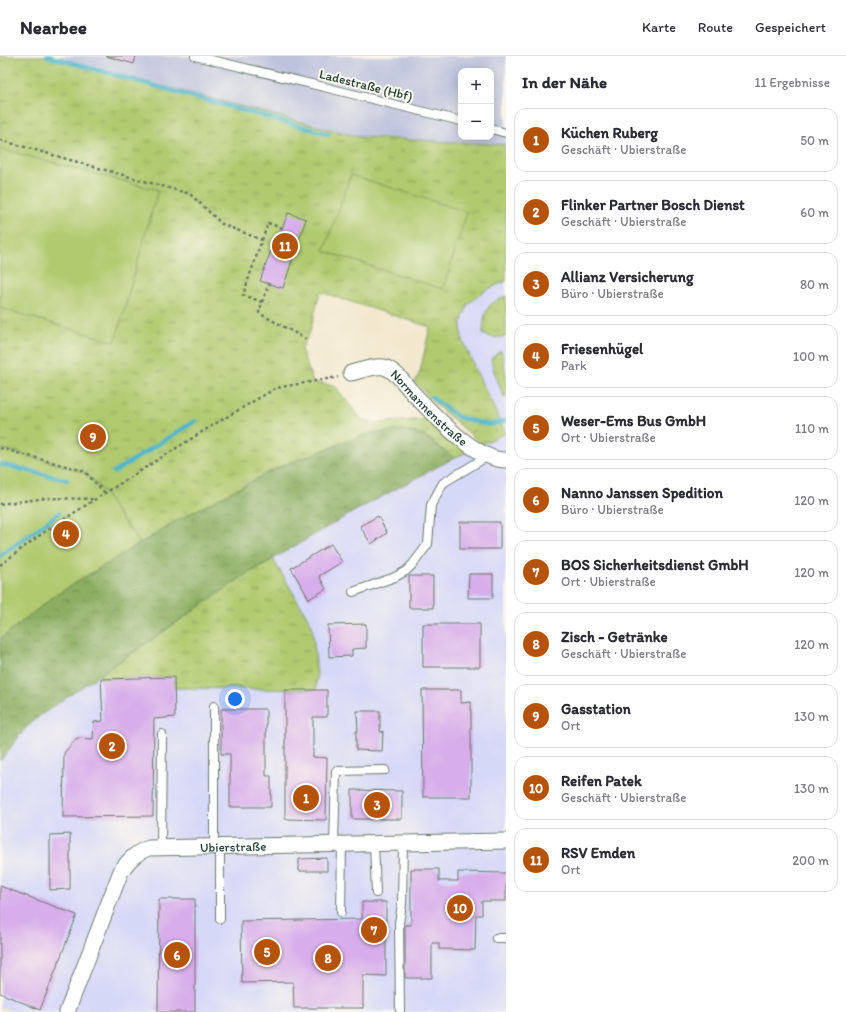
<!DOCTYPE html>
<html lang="de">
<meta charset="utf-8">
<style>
body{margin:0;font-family:Itim,sans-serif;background:#f2f2f3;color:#2b2b33}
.controls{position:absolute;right:12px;top:12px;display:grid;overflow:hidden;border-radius:8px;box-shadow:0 2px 10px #0003}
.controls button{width:36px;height:36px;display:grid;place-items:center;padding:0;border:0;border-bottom:1px solid #e1e1e2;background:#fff;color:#2b2b33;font:20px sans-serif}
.you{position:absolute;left:235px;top:643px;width:14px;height:14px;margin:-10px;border:3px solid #fff;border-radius:50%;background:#1a73e8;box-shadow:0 0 0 6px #1a73e833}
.badge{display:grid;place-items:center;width:26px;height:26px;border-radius:50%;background:#b45309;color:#fff;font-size:13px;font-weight:700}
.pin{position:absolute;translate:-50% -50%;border:2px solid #fff;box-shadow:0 1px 4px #0006}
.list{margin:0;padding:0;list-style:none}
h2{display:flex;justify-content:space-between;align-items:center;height:52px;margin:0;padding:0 16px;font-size:17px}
h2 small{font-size:13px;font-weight:400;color:#7c7c81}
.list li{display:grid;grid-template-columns:26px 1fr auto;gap:12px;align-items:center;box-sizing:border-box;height:64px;margin:0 8px 8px;padding:0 8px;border:1px solid #e1e1e2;border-radius:12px}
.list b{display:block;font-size:15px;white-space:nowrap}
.list p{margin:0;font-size:13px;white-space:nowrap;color:#7c7c81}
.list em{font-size:13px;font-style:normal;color:#7c7c81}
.map{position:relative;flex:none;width:506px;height:956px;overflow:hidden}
header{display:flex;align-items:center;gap:24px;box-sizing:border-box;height:56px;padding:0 20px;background:#fff;border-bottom:1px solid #e1e1e2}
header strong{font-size:19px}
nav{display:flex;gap:22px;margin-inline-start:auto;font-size:14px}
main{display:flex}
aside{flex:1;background:#fff}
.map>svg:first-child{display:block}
.built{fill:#d6d8f8}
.railway{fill:#bec3dd;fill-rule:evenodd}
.grass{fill:url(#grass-tufts);stroke:#688452}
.forest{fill:url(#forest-crowns);stroke:#56764b}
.park{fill:#b1ca6f;stroke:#688452}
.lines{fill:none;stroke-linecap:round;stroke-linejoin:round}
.stream{stroke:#4cb6ca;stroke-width:4.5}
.building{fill:#d7adeb}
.service-casing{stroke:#69796a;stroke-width:10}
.minor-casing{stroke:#69796a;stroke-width:17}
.path{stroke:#69796a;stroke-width:2.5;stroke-dasharray:3 3;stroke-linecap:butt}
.service{stroke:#fff;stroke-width:8}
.minor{stroke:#fff;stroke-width:15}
.labels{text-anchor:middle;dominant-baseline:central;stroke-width:4;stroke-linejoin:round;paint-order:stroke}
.street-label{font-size:13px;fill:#1f3d34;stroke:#fbf7ec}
</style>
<header>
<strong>Nearbee</strong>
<nav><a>Karte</a><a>Route</a><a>Gespeichert</a></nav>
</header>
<main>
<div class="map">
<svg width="506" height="956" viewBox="0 0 506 956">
<defs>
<pattern id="grass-tufts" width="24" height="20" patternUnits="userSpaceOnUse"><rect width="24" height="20" fill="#b1ca6f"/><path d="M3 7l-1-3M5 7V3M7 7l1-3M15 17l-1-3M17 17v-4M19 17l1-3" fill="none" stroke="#8fa55c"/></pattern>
<pattern id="forest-crowns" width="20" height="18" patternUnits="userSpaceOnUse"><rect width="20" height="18" fill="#8cae62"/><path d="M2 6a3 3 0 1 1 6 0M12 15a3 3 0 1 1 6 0" fill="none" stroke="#728f52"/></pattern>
</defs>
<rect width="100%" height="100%" fill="#fbf7ec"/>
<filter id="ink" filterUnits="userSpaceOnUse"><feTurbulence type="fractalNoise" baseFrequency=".025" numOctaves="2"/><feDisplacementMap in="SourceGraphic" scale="8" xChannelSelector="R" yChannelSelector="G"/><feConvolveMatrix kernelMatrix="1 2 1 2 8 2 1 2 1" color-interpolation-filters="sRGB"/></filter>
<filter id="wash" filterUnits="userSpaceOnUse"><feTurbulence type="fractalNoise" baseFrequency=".012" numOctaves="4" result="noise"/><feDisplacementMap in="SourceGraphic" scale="16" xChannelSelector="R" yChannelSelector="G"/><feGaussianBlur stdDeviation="0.9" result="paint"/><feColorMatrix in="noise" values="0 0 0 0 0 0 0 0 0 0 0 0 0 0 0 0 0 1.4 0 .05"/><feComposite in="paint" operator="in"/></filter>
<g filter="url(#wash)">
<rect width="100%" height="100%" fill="#f2e8ce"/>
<path class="built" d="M506,225V376L477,317L462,282L461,267L468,248L484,235Z
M506,377V956H14L0,951V705L25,673L41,659L247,518L353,456L454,402Z"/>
<path class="railway" d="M46,0H506V89L359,81ZM461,15H491V81H461Z"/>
<path class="grass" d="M0,0H46L359,81L506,89V225L484,235L468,248L461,267L462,282L477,317L506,377L482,388L438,351L415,326L420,316L430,271L320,236L310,276L301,293L313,326L335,330L361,363L375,367L426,363L467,396L454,402L431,384L418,377L404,374L367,378L281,410L180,463L140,487L112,450L105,437L85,416L0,392Z
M506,240V280C497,282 491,282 483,278C484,257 484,249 506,240Z
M501,294L506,318V342L504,341C499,328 493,316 491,303Z
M273,503L312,569L317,619L316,634L174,632V621L101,623L100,619L247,518Z"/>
<path class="forest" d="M404,374L425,380L454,402L353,456L247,518L41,659L25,673L0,705V583L54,540L180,463L281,410L367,378Z"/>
<path class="park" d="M0,93L158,134L115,286L0,252Z
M351,119L467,156L443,233L324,195Z
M0,392L84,416L105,437L112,450L140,487L54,540L0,583Z"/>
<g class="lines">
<path class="stream" d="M47,0L328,78
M431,341L458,361L488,369L504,365
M0,408L67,424
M114,416L195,365
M0,500L59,457"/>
</g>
<g id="blocks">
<path class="building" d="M106,0H136L134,8Z
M288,157L306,163L283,232L260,225L275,183L278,184Z
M90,376L98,378L97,385L88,383Z
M378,460L387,477L371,488L360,470Z
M460,466H500V493H460Z
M331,488L342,506L319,520L326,533L309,543L291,512Z
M469,518H493V542H468Z
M409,520H433V552H409Z
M366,568V592L352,593V600L329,601L328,569Z
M423,568H480V611H423Z
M174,621L175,661L154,663L153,760L63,761L64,697L77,682L93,683L94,666L103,665L101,623Z
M285,634H327V661H313V701L327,702L326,764L285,763Z
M422,634H461V647L471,646V741H423Z
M221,653H266V720H271V751H230V698H221Z
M357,655H380V676L383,675L382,695L356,694V675H358Z
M352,734L402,735V763H352Z
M70,778V833L50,834V779Z
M327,802V815H299V803Z
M411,813H439V825H458V816L506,817V845H482V859H476L475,894L439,893V887H432V922H405V869H411Z
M0,830L77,859L40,954L0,937Z
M159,843H195V956H158Z
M362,846H386V920L363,919V952H294L293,926L242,927L241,865L362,863Z"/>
</g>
</g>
<g filter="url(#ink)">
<use href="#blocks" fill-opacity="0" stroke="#69796a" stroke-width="1"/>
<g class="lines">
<g class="service-casing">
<path id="service" d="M195,0L328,32L461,65
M491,73L506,77
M353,536L395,521L406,515L413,508L428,488L431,449L443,427L488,400
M334,788L336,715L385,714
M374,788L376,837
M214,790V650
M220,790V863
M161,791L162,678
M341,856L342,788
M496,882H506
M400,956L399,867L402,848L403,787"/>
</g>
<g class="minor-casing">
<g id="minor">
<path id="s1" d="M351,317C360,315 374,309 384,311C395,314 404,327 411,335C431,356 476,405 506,404"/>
<path id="s2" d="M67,956L121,815C129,804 136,796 149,792L506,785"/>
</g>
</g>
<path class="path" d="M0,84L190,138L222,168L262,184L243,239L262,246L259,257L306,283
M262,184L268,167L282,172
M262,246L269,228
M0,392L84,415L105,437
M0,448L47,442L93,443
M0,509L40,479L94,444L213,369L276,332L338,321"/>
<use href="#service" class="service"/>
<use href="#minor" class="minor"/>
</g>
</g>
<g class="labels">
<g class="street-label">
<text transform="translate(366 29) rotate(14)">Ladestraße (Hbf)</text>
<text stroke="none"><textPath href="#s1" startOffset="95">Normannenstraße</textPath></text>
<text stroke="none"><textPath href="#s2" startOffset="272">Ubierstraße</textPath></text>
</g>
</g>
</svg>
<div class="controls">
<button>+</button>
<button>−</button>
</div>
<div class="you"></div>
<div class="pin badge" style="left:306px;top:742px">1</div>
<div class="pin badge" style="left:112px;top:690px">2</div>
<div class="pin badge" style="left:377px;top:749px">3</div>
<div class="pin badge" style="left:66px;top:478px">4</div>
<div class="pin badge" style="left:267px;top:896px">5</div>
<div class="pin badge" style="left:177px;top:899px">6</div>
<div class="pin badge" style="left:374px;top:874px">7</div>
<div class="pin badge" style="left:328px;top:902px">8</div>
<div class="pin badge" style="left:93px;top:381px">9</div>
<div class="pin badge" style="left:460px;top:852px">10</div>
<div class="pin badge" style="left:285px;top:190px">11</div>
</div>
<aside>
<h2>In der Nähe<small>11 Ergebnisse</small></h2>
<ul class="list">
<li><span class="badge">1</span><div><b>Küchen Ruberg</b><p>Geschäft · Ubierstraße</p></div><em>50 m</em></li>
<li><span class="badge">2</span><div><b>Flinker Partner Bosch Dienst</b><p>Geschäft · Ubierstraße</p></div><em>60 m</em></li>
<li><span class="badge">3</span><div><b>Allianz Versicherung</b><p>Büro · Ubierstraße</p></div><em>80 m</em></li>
<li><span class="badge">4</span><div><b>Friesenhügel</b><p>Park</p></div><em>100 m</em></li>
<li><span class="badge">5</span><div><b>Weser-Ems Bus GmbH</b><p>Ort · Ubierstraße</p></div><em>110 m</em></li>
<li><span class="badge">6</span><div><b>Nanno Janssen Spedition</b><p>Büro · Ubierstraße</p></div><em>120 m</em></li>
<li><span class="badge">7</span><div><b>BOS Sicherheitsdienst GmbH</b><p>Ort · Ubierstraße</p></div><em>120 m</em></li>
<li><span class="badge">8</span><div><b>Zisch - Getränke</b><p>Geschäft · Ubierstraße</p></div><em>120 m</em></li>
<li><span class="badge">9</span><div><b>Gasstation</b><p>Ort</p></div><em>130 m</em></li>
<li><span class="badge">10</span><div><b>Reifen Patek</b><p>Geschäft · Ubierstraße</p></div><em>130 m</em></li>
<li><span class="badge">11</span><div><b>RSV Emden</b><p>Ort</p></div><em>200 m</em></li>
</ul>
</aside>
</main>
